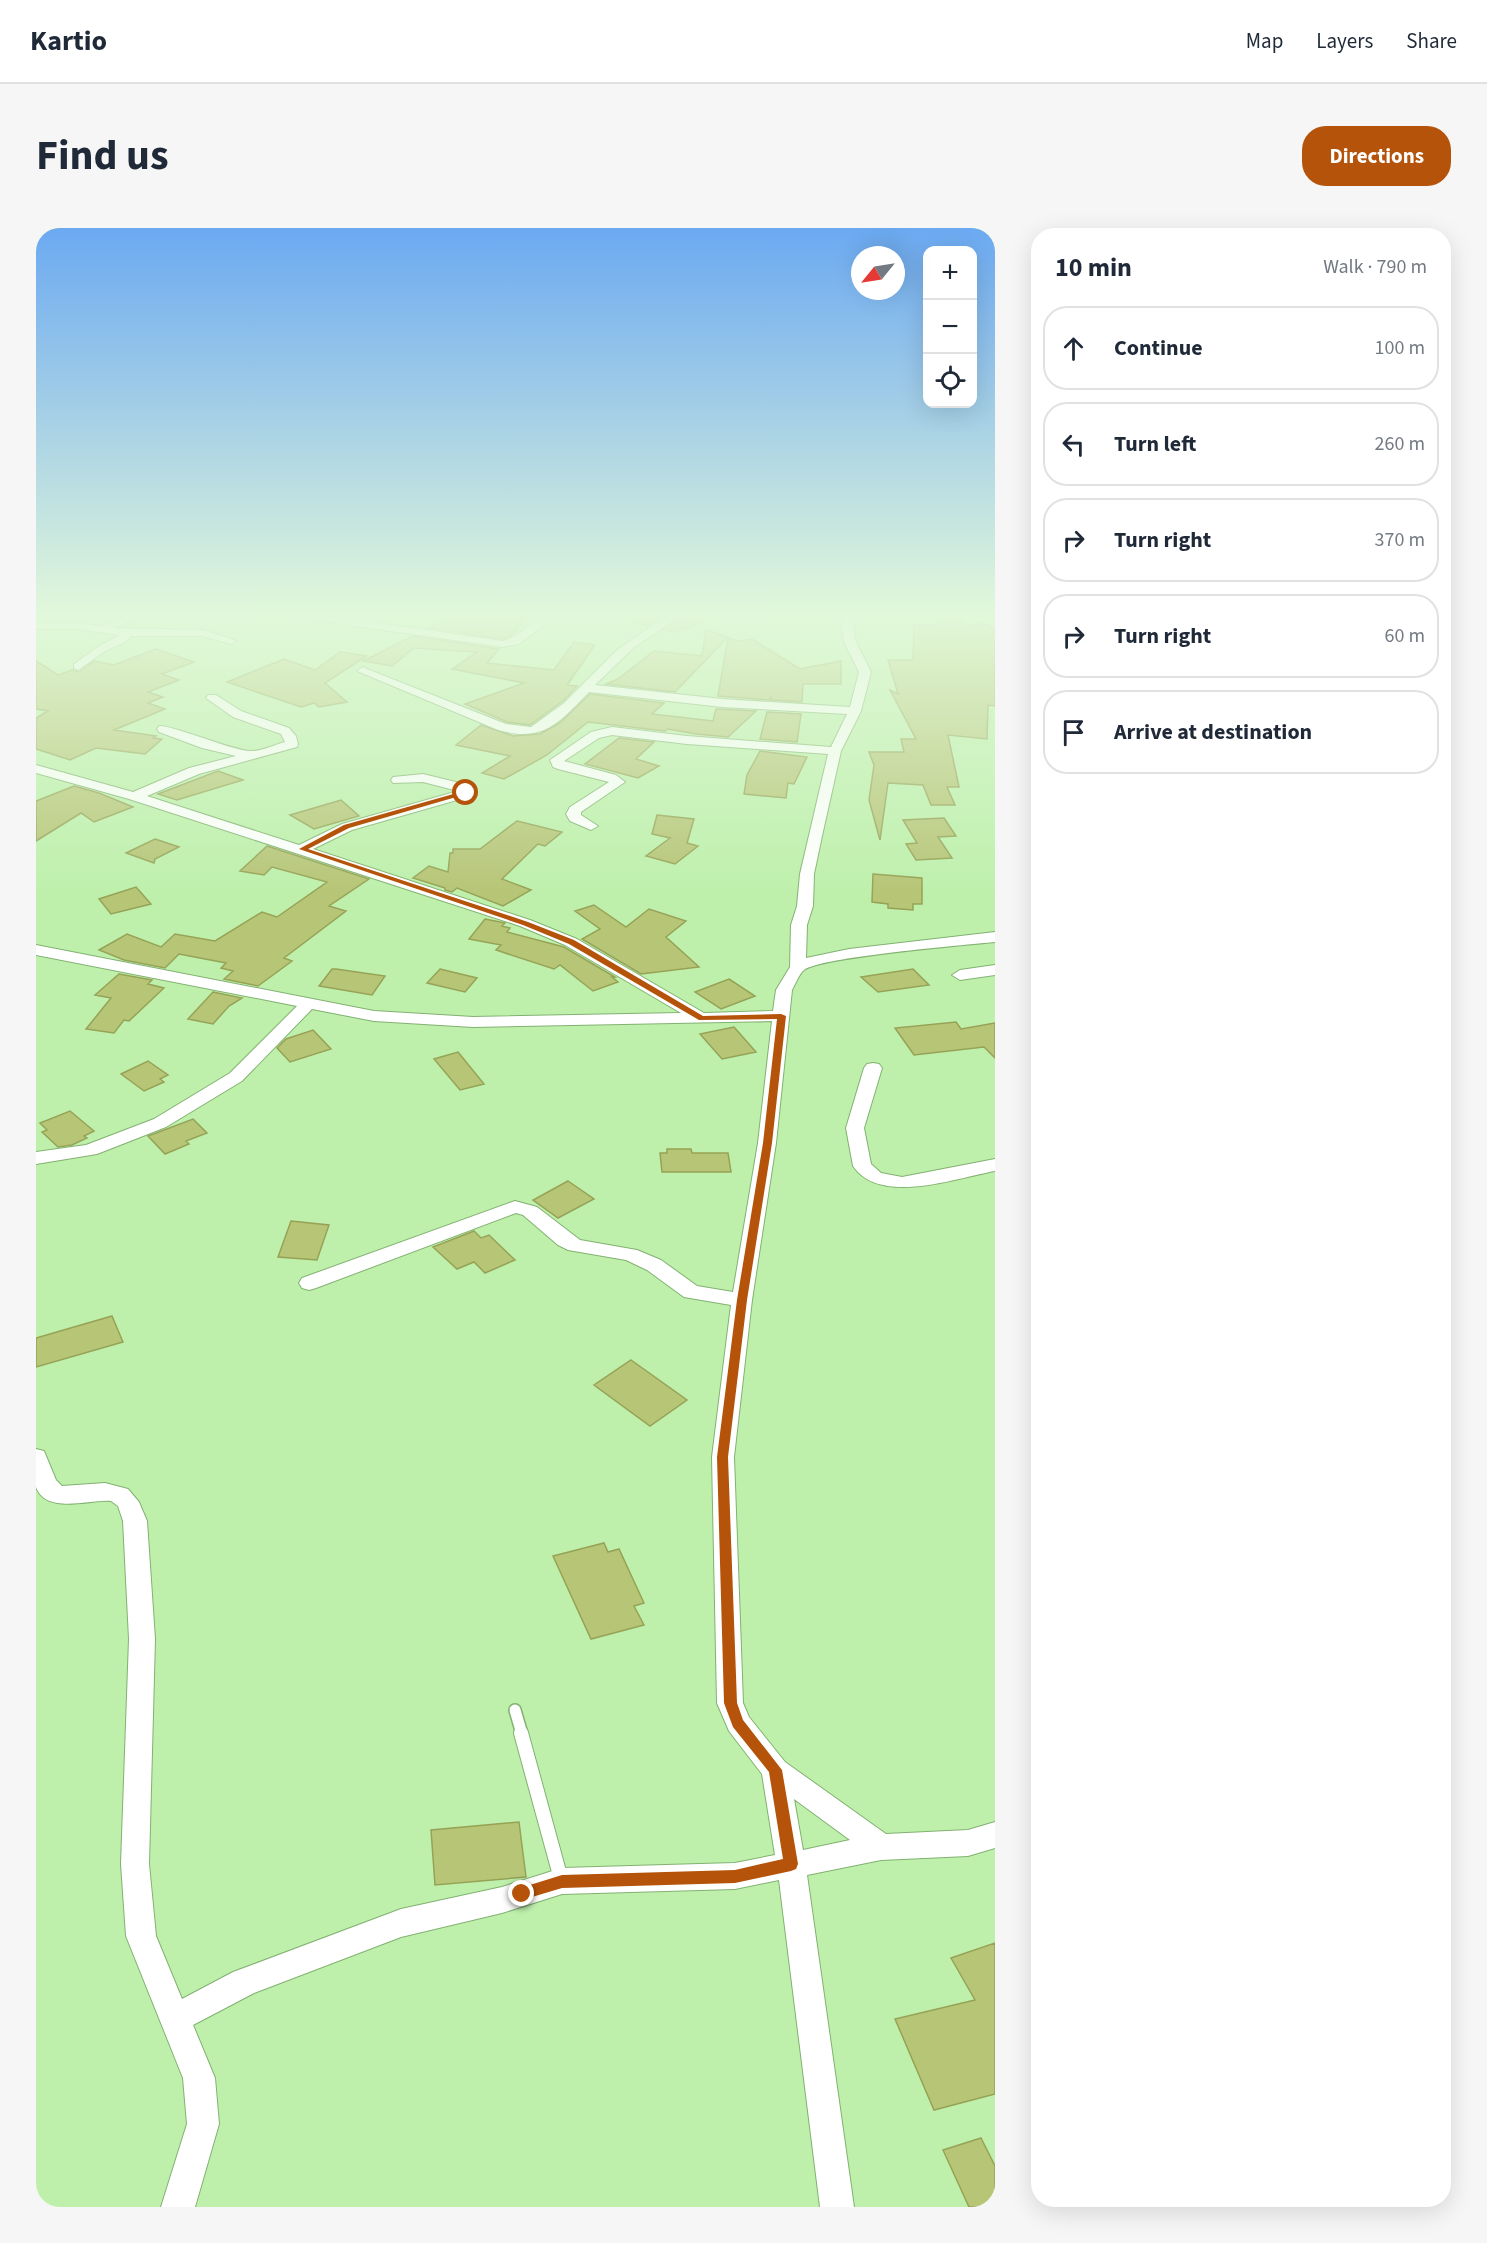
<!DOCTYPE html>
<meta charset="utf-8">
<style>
body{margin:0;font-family:"Source Sans 3",sans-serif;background:#f6f6f7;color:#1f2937}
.controls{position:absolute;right:18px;top:18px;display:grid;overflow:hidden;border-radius:12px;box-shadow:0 6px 24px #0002}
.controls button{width:54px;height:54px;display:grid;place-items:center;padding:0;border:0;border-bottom:2px solid #e0e1e3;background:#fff;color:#1f2937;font:30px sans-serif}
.compass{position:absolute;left:815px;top:18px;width:54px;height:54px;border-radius:50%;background:#fff;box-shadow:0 6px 24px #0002;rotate:240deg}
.stop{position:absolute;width:18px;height:18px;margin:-14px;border:4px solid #b45309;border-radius:50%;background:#fff}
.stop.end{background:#b45309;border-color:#fff;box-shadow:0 2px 6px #0008}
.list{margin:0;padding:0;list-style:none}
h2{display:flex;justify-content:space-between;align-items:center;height:78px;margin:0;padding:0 24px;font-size:26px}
h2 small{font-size:20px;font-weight:400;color:#747a83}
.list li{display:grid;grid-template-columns:39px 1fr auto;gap:18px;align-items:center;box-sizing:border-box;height:84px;margin:0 12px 12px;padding:0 12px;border:2px solid #e0e1e3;border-radius:24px}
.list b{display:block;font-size:22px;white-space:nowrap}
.list em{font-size:20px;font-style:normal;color:#747a83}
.icon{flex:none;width:33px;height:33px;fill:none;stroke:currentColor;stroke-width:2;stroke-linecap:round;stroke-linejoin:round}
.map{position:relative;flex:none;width:959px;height:1979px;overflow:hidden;border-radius:24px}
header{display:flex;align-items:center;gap:36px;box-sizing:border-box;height:84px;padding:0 30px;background:#fff;border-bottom:2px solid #e0e1e3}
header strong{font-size:28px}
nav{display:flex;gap:33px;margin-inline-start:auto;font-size:21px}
.intro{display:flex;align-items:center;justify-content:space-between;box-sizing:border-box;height:144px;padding:0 36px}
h1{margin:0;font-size:42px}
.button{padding:15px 27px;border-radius:24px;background:#b45309;color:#fff;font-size:21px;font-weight:700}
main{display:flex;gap:36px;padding:0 36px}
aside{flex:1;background:#fff;border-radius:24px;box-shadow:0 6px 24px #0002}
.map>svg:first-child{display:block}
.building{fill:#b7c577;stroke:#96a356;stroke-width:1.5}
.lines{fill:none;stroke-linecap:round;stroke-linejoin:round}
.lane-far1-casing{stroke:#82b171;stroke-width:14}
.lane-casing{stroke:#82b171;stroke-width:16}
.street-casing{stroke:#82b171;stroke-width:2}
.lane-far1{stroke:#fff;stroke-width:11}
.lane{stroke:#fff;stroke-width:14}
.street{fill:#fff;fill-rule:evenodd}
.route{fill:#b45309}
</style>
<header>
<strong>Kartio</strong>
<nav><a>Map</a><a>Layers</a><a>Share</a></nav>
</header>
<div class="intro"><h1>Find us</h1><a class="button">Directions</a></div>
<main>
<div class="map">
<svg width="959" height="1979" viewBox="0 0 959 1979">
<rect width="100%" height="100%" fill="#bef0ac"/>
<path class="building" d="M417,388H492L475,408L466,411L393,400Z
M598,388H627L612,398L597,394Z
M646,388H680V389L640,404L628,402Z
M899,388H926L928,400L946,395L959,401V478L952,477L951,511L912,507L923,559H911L919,577H895L887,557L852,555L844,612L833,572L838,537L833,524H868L865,511H880L854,462L862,466L852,432H877L878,397L901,396Z
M670,402L692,409L639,464L570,456L582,451L618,423L666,428Z
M377,408L463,421L451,435L518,442L538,414L559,417L531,457L541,458L527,473L494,497L471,494L429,476L488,455L416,441L441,424L378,420L356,438L327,433Z
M692,410L704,413L716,411L764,441L805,433V456H767L766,474L735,472V469L733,472L682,468Z
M120,421L158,434L126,446L143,452L112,464L127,469L112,475L129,481L78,502L120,508L117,510L126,511L109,526L60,520L34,532L0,521V490L12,483L0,481V433L22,447L36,442L43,444L58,433L78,437Z
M304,424L331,428L289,455L311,474L283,479L278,475L265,479L191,454L248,431L279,442Z
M554,466L628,475L616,486L677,493L680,481L720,483L692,509L660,506L632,501L629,503L552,494L511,527L468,551L446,545L474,528L420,517L445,497L477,508L504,506L524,495Z
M731,484L765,486L761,514L724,511Z
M583,510L618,514L600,531L623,538L602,550L549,536Z
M724,523L771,529L758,556L752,555L750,570L708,566L711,547Z
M182,543L207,552L141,572L122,566Z
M38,558L63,565L97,579L58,594L45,585L0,613V573Z
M305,572L323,588L278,601L254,587Z
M621,587L658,591L651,615L662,618L639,636L610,628L634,610L616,606Z
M908,590L920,608L902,609L916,630L880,632L870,616L881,615L867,592Z
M481,593L526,604L509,618L502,616L466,651L495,662L467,678L421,660L416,664L409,662V660L377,650L393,638L412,644L414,625H417V621H444Z
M119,611L143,619L119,631L118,635L90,625Z
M231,618L333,651L293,678L310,683L248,730L256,733L222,758L188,751L197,743L185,740L190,735L143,726L129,740L88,732L63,722L91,706L125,719L139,706L179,713L226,684L241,689L291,654L236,639L228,647L204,643Z
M837,646L886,650V676H877V682L852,680V676L836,674Z
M100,659L115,676L75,686L63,671Z
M558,677L590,699L613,681L650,693L630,709L663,739L605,746L546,711L564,701L539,683Z
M449,691L469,695L466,698L474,700L471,704L528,719L579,749H576L582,754L557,763L524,737L518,741L460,722L465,717L433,711Z
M296,741H300L349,748L336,767L283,758Z
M404,741L441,750L429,764L391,755Z
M877,741L893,757L842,764L825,749Z
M83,746L116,752L112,756L128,760L93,793L88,792L78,805L50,801L75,770L59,767Z
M693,751L719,768L685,781L659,764Z
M177,764L206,770L193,778L177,796L152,791Z
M920,794L925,801L959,795V830L948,819L878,827L859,800Z
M698,799L720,824L686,831L664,806Z
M277,802L295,821L254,834L241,820L250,811Z
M422,824L448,856L424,862L398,831Z
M112,833L132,847L124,851L128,854L108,863L85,846Z
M34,883L58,903L48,908L51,910L36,917L22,919L6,904L11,902L4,895Z
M157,891L171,905L150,913L153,916L129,926L112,908Z
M631,921H655L656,925H692L695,944H626L624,925H631Z
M532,953L558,971L522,990L497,972Z
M255,993L293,997L281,1032L242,1029Z
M438,1003L445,1010L453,1007L479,1032L449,1045L438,1034L421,1041L397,1019Z
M76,1088L87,1114L0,1139V1110Z
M595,1132L651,1172L614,1198L558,1157Z
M568,1315L572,1324L583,1321L608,1375L598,1378L608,1397L555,1411L517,1328Z
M483,1594L490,1649L399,1657L395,1602Z
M959,1715V1866L898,1882L859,1791L939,1772L915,1730Z
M945,1910L959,1938V1974L944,1979H933L907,1922Z"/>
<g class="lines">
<g class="lane-far1-casing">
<path id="lane-far1" d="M479,1482L486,1506"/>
</g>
<g class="lane-casing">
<path id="lane" d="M485,1505L525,1651"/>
</g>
<g class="street-casing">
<path id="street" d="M90,388H105L77,400L167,402L201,413L195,416L166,408H95L90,414L71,422L42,442L38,440V436L63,418L84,407L40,401H0V395H40L65,398Z
M267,388H294L466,413C488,409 495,387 520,388L483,416L466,419L272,391Z
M631,388H644L596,421L559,457L686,471L814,479L823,444L808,414L805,388H815L820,414L835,444L825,483L805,523L786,608L778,646L777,678L771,697L770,730L813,721L959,704V714C929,717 784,729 768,742C763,746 759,757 756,762L740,915L716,1072L698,1229L707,1475L713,1489L749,1534L850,1606L932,1602L959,1594V1620L932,1628L845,1632L771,1647L818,1979H784L743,1652L699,1661L526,1666L466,1685L365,1709L218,1765L157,1797L179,1850L183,1896L159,1979H125L151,1896L147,1850L90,1708L85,1636L93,1411L87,1293L82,1278L75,1273C54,1271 10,1287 0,1259C0,1248 0,1232 0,1221L8,1223L20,1252L26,1258L69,1255L92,1261L103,1274L111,1293L119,1411L113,1636L120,1708L146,1771L197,1744L365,1681L466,1659L526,1640L699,1635L739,1627L726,1546L693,1503L681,1475L676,1229L695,1077L648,1069L611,1042L590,1032L532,1022L522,1017L487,987L480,985L280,1060L273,1062L266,1060L263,1055L266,1050L479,973L501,979L544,1012L601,1022L625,1032L661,1058L697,1064L722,915L736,793L437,799L338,793L276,781L206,853L130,899L61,926L0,936V924L50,917L118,891L194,845L261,778L0,727V717L338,783L437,789L645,785L529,717L484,698L93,571L0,545V537L97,564L153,540L200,528L166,520L123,504L121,501L123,498C134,496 192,521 213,523C224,524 238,517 249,514L245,506L197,489L170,470L172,467H180L205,483L253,500L260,508L262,516L261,519L163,546L111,568L263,617L306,596L422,563L387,554L357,555L355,552L357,549L387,546L432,557L437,565L435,568L316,602L277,621L494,692L541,711L668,785L737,783L740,762L754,739L755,697L761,678L764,646L792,526L651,516L576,507L563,510L528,533L580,547L589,554L545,584V587L562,598L555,602L534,593L530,586L534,579L573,554L522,541L517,539L514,532L555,504L576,499L651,508L795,519L811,486L686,479L553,464C523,495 507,515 462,502L321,443L327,439L331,441L470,496L495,499L528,475L581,422ZM758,1571L814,1612L767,1622Z
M959,737V747L924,752L916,747L924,742Z
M837,835L843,836L846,840L828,900L835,936L845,945L866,949L959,931V943C920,950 844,978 817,938L810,900L828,840L831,836Z"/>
</g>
<use href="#lane-far1" class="lane-far1"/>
<use href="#lane" class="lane"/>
<use href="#street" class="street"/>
</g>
<linearGradient id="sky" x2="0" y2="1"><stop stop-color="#6ba9f1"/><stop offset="0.58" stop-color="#e2f8da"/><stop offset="1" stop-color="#e2f8da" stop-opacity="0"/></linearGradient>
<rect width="959" height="665" fill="url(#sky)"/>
<path class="route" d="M428,563L434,565L313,600L272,621L492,694L538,712L667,788L745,786L750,788L736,915L711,1072L692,1229L701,1475L707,1492L746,1542L762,1636L760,1641L755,1643L699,1655L526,1660L486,1672L481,1670L478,1666L481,1661L526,1647L699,1642L747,1631L733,1544L697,1499L688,1475L681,1229L701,1072L727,915L741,791L663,792L533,716L487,697L263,621L308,597Z"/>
</svg>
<div class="controls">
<button>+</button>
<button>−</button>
<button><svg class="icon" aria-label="locate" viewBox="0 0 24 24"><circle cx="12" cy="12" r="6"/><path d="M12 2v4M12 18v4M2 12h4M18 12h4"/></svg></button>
</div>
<svg class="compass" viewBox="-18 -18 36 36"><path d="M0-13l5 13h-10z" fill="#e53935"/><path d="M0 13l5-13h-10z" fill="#747a83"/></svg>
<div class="stop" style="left:430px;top:565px"></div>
<div class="stop end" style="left:486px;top:1666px"></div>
</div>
<aside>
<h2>10 min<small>Walk · 790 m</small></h2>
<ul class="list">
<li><svg class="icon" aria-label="ahead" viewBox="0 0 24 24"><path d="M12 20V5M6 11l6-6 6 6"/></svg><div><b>Continue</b></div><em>100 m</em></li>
<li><svg class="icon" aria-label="left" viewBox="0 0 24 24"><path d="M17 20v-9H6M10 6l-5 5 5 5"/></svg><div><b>Turn left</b></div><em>260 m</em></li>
<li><svg class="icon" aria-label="right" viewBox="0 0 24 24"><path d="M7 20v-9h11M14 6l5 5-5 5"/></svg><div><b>Turn right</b></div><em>370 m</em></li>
<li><svg class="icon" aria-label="right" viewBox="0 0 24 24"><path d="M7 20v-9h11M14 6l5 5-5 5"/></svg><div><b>Turn right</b></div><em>60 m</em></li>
<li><svg class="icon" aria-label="arrive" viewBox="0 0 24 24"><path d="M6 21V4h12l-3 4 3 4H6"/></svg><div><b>Arrive at destination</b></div></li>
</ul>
</aside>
</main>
